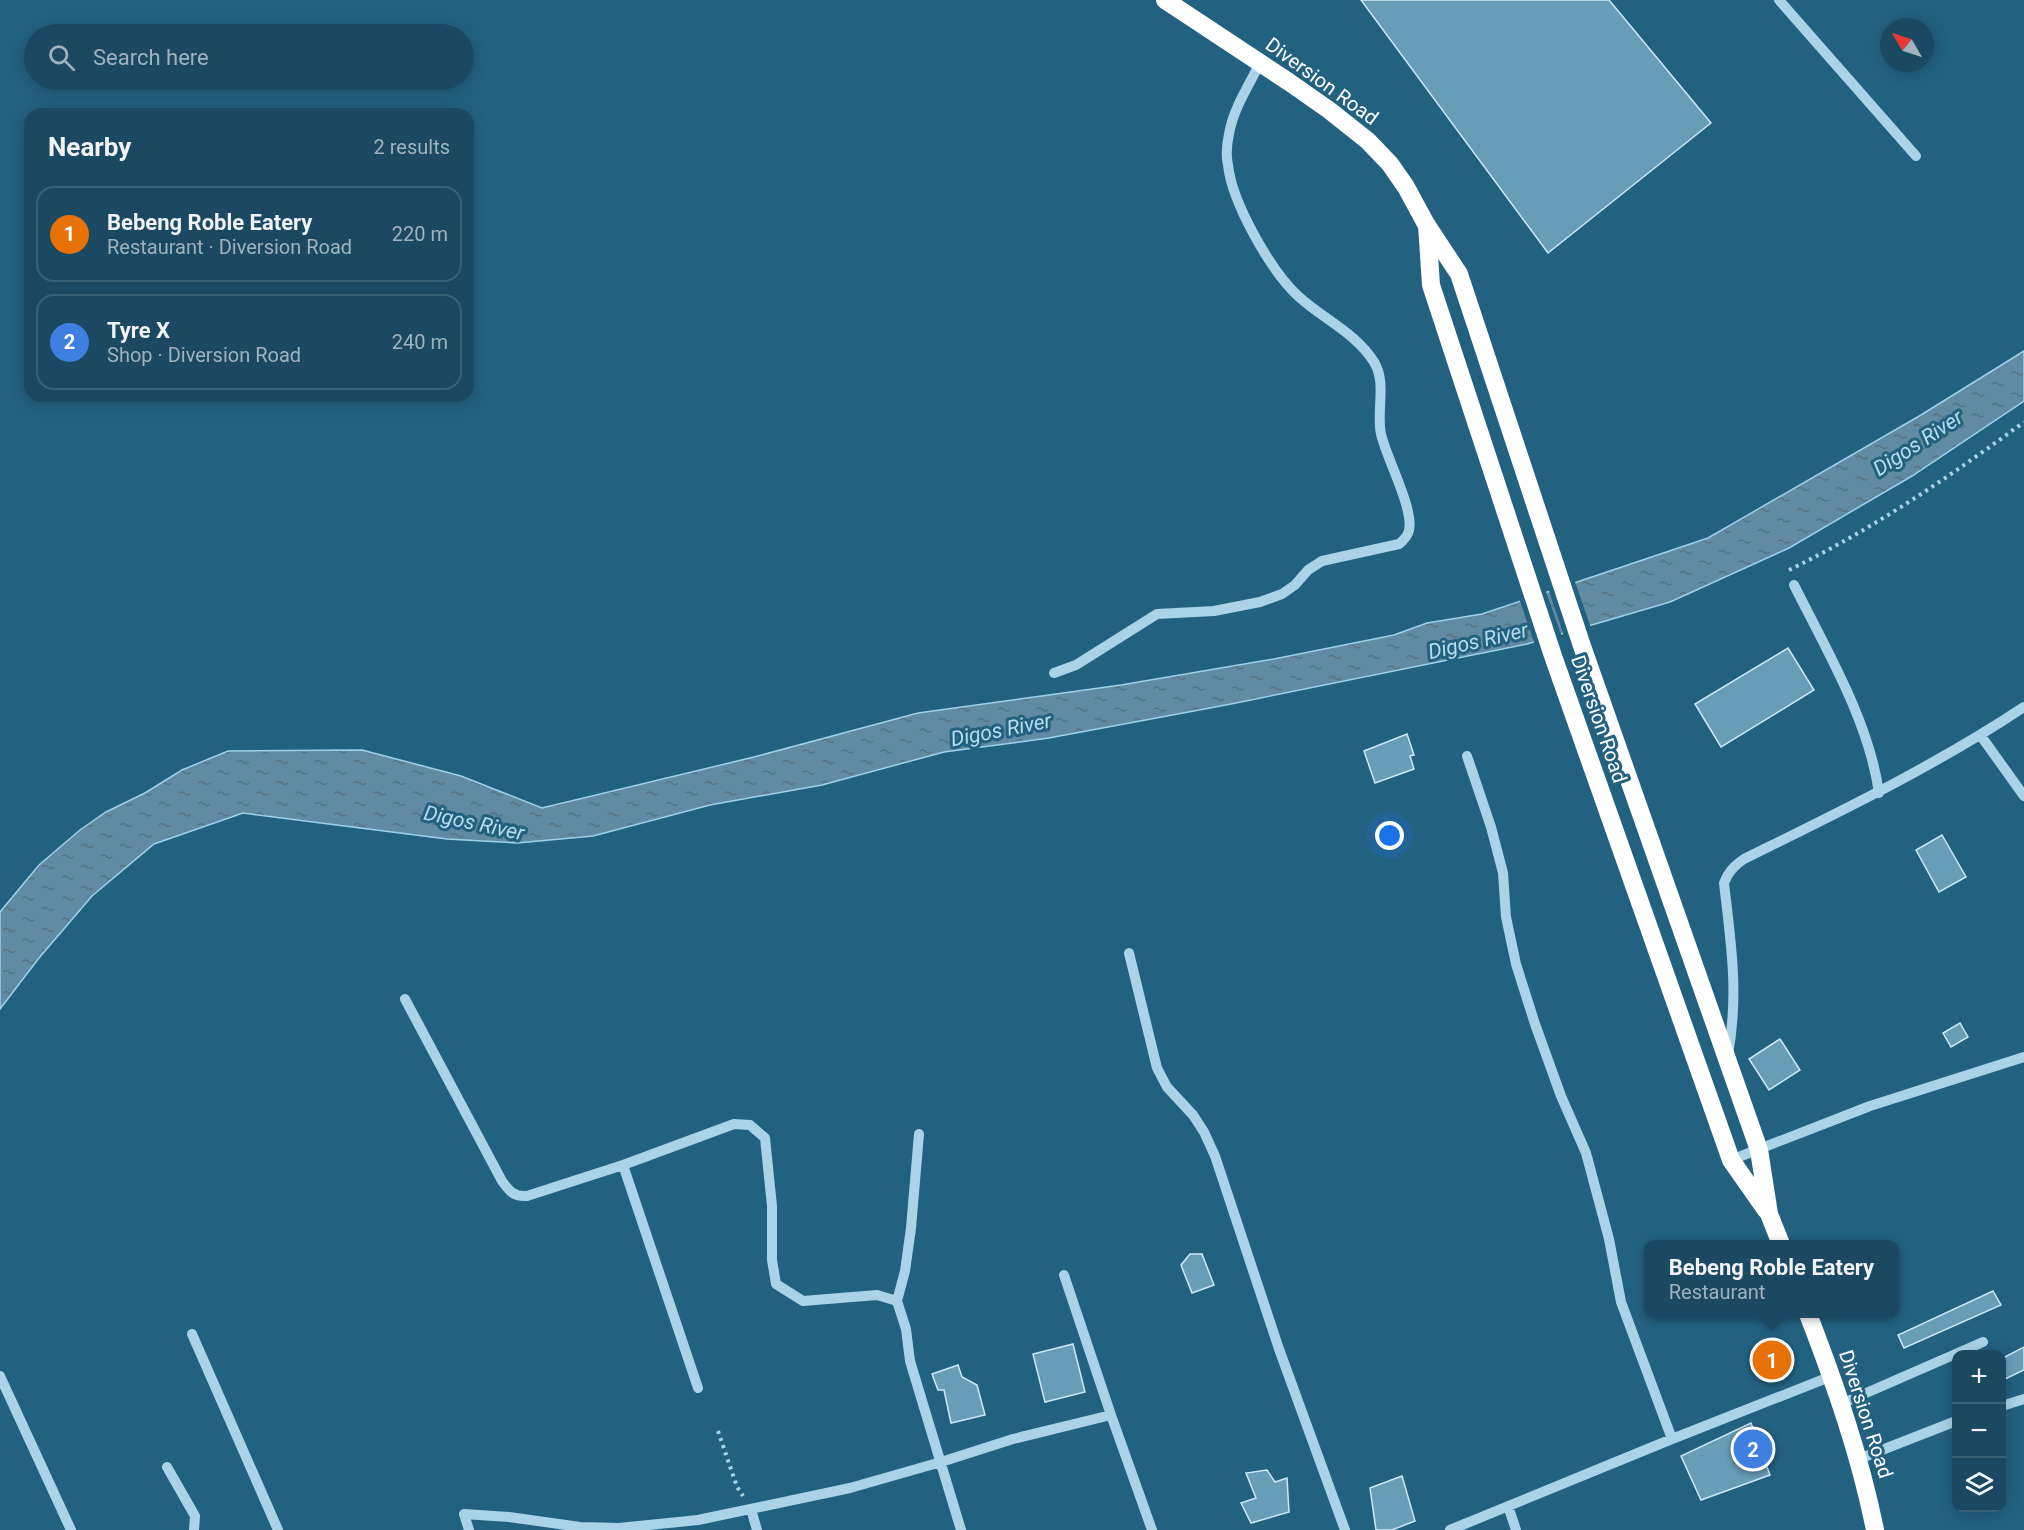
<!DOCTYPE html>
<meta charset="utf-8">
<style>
body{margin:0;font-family:Roboto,sans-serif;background:#27536a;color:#f1f3f6}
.controls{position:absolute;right:18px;bottom:18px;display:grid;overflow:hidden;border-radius:12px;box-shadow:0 3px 15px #0003}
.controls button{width:54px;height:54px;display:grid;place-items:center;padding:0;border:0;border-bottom:2px solid #386176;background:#1a4961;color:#f1f3f6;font:30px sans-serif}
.compass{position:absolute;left:1880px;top:18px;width:54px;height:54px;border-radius:50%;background:#1a4961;box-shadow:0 3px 15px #0003;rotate:309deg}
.you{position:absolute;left:1390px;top:836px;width:21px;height:21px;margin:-15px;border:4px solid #fff;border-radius:50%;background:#1a73e8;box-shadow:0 0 0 9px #1a73e833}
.badge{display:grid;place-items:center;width:39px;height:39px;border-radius:50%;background:#8c9099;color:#fff;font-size:20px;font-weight:700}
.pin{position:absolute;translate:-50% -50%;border:3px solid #fff;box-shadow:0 2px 6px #0006}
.popup{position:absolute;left:1644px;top:1240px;width:255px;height:78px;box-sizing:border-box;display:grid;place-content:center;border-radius:12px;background:#1a4961;filter:drop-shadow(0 2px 4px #0005);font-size:20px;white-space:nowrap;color:#9fb2bd}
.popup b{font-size:22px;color:#f1f3f6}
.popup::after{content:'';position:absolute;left:50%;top:100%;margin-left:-12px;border:12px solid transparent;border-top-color:#1a4961}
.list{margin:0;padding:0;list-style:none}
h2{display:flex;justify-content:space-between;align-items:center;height:78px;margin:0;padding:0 24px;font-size:26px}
h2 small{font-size:20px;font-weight:400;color:#9fb2bd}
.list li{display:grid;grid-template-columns:39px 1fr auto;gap:18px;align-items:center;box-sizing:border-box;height:96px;margin:0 12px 12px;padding:0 12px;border:2px solid #386176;border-radius:18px}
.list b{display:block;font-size:22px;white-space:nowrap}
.list p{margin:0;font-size:20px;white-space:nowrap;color:#9fb2bd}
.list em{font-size:20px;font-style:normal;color:#9fb2bd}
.icon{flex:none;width:33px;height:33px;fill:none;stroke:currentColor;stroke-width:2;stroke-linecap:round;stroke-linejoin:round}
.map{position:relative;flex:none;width:2024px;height:1530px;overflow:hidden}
.search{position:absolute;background:#1a4961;box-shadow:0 3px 15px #0003;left:24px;top:24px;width:450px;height:66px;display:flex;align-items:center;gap:15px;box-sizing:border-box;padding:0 21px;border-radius:33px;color:#9fb2bd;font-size:22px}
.panel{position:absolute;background:#1a4961;box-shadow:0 3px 15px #0003;left:24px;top:108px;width:450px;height:294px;border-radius:18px}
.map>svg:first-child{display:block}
.water{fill:url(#water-ripples);stroke:#9fd1e8;stroke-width:1.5}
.pier{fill:#236181}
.building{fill:#689db7;stroke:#cee8f6;stroke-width:1.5}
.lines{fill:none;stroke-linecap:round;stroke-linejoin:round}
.path{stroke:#aad3e7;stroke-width:4;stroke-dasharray:3 4.5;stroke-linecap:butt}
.minor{stroke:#aad3e7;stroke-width:10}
.highway{stroke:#fff;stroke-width:18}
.labels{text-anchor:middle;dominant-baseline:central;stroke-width:6;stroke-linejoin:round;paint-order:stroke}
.street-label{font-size:20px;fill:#fff;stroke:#236181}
.water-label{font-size:21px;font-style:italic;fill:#b6dcef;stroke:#236181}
</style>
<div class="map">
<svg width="2024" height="1530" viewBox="0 0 2024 1530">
<defs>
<pattern id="water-ripples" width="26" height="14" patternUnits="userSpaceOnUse" patternTransform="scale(1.5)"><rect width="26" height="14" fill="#608ba2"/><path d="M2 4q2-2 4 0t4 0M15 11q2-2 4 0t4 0" fill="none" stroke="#587280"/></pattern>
</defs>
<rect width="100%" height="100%" fill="#236181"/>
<path class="water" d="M2024,351V401L1912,476L1789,548L1670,602L1527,644L1226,705L1049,738L944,752L822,785L710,805L593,836L517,843L447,839L243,813L154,844L92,896L39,958L0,1009V912L39,865L80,830L106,812L145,793L182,770L228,751L362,750L461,776L542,808L754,757L918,713L1121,685L1274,659L1394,635L1427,623L1482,614L1708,538L1921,415Z"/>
<path class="pier" d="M1574,579L1591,628L1564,636L1548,588Z
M1545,589L1562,637L1535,645L1519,598Z"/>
<path class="building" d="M1361,0H1609L1711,123L1548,253Z
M1788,648L1814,690L1721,747L1695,704Z
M1407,734L1414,755L1410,756L1414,769L1375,783L1364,751Z
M1942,835L1966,877L1939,892L1916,850Z
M1960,1023L1968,1037L1951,1047L1943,1033Z
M1780,1039L1800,1070L1769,1090L1749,1059Z
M1190,1254H1202L1214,1285L1192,1293L1181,1265Z
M1993,1291L2001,1305L1904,1348L1898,1335Z
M1073,1344L1085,1392L1045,1402L1033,1354Z
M2024,1347V1370L2001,1381V1359Z
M958,1365L962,1377L977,1385L985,1415L951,1423L944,1390H938L932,1374Z
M1751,1423L1770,1475L1701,1500L1681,1456Z
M1267,1470L1275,1482L1287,1478L1289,1512L1251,1523L1241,1503L1256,1498L1246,1473Z
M1402,1476L1415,1521L1392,1530H1376L1370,1488Z"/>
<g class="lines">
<path class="path" d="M1789,570C1873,529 1949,477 2024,422
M718,1431L737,1487L743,1496"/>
<path class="minor" d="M1779,0L1916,156
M1794,585C1826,649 1869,721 1879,793
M1054,673L1076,665L1157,614L1214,611L1260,602L1282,594L1295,585L1308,570L1322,561L1399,544C1404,540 1408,536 1409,530C1414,509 1386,457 1381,434C1376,411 1387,383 1374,362C1356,333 1323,319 1298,296C1271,271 1232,203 1228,165C1226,156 1227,143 1229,134C1233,109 1249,85 1260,63
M1981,736L2024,796
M1467,756L1491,827L1503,873L1506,917L1516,964L1535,1024L1561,1096L1586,1153L1609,1239L1621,1302L1672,1439
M1129,953L1157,1068L1167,1087L1193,1115L1204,1132L1215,1156L1279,1349L1345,1530
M405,999L502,1181C509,1191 514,1197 527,1196L623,1165
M1728,1055C1739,993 1731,944 1724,883C1728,872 1734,866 1744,859C1839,812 1935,766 2024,707
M919,1134L911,1228L905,1271L897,1301L906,1329L910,1361L961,1530
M1731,1160L1870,1106L2024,1057
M1064,1275L1111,1415L1152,1530
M192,1334L278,1530
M0,1376L71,1530
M698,1388L623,1165L734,1124L750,1125L765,1138L772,1206V1260L776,1284L803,1301L877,1295L897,1301
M1841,1404L1983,1342
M2002,1406L2024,1399
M1859,1459L1956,1421
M167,1467L195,1516L194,1530
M1508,1506L1516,1530
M751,1509L757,1530
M469,1530L464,1514L509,1517L580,1527L619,1528L698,1520L850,1488L941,1462L1013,1439L1111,1415
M1450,1530L1672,1439L1832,1376"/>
<path class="highway" d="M1165,0L1289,82L1329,110L1368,141L1390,164L1406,187L1426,224L1459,274L1582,646L1759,1150L1769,1214L1781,1244
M1427,225L1431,285L1553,656L1731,1160L1766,1210
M1808,1314C1835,1384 1860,1455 1875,1530"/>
</g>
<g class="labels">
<g class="street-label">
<text transform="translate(1322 81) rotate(36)">Diversion Road</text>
<text transform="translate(1599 719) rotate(71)">Diversion Road</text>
<text transform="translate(1866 1414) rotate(72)">Diversion Road</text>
</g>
<g class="water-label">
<text transform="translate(1918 443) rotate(-33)">Digos River</text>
<text transform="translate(1478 641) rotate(-13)">Digos River</text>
<text transform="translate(1001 730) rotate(-11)">Digos River</text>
<text transform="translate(474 823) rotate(12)">Digos River</text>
</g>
</g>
</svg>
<div class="controls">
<button>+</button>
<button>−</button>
<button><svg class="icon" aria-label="layers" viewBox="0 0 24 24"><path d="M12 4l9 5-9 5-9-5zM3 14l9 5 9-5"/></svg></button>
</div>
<svg class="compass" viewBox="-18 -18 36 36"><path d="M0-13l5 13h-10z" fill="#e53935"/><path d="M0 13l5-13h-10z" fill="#9fb2bd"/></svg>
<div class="you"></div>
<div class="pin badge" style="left:1772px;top:1360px;background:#e8710a">1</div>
<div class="popup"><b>Bebeng Roble Eatery</b>Restaurant</div>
<div class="pin badge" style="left:1753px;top:1449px;background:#3f7fe0">2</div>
<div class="search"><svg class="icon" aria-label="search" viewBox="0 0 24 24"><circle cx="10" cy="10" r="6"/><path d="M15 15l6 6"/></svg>Search here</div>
<section class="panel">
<h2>Nearby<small>2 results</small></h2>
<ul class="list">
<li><span class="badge" style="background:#e8710a">1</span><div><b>Bebeng Roble Eatery</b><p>Restaurant · Diversion Road</p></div><em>220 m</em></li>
<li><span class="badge" style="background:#3f7fe0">2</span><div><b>Tyre X</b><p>Shop · Diversion Road</p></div><em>240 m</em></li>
</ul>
</section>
</div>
